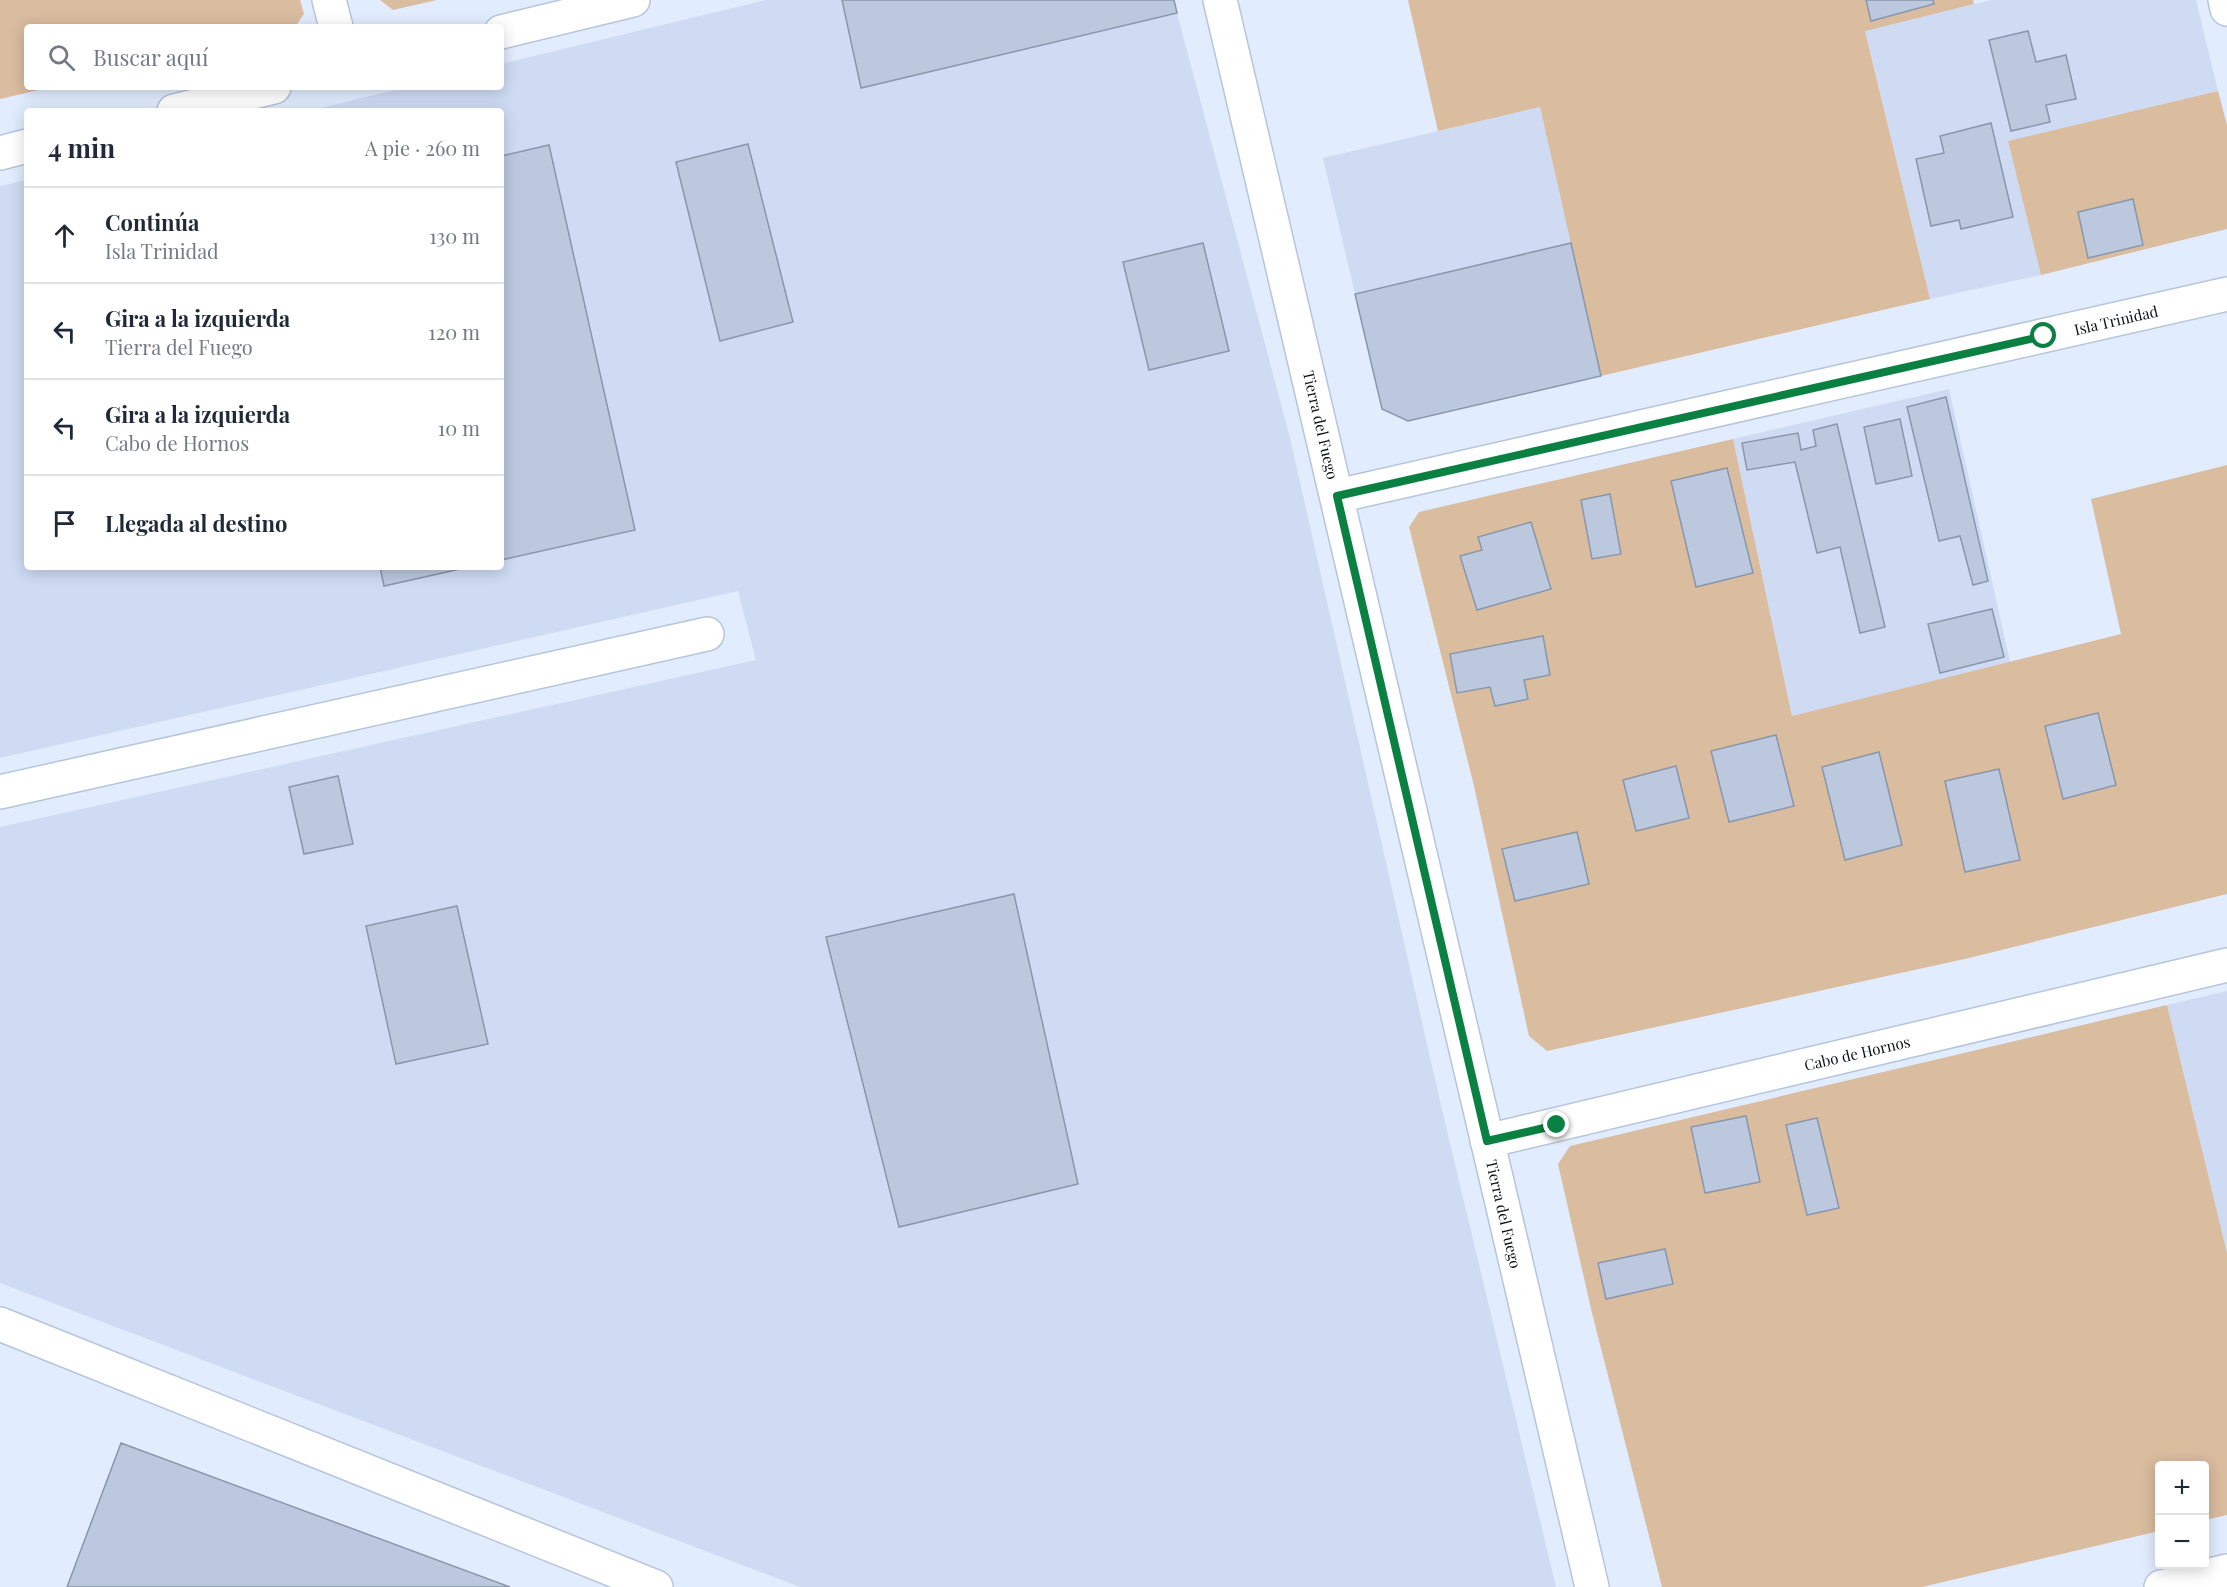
<!DOCTYPE html>
<html lang="es">
<meta charset="utf-8">
<style>
body{margin:0;font-family:"Playfair Display",serif;background:#f2f2f3;color:#1f2937}
.controls{position:absolute;right:18px;bottom:18px;display:grid;overflow:hidden;border-radius:6px;box-shadow:0 3px 15px #0003}
.controls button{width:54px;height:54px;display:grid;place-items:center;padding:0;border:0;border-bottom:2px solid #e0e1e3;background:#fff;color:#1f2937;font:30px sans-serif}
.stop{position:absolute;width:18px;height:18px;margin:-14px;border:4px solid #0b8043;border-radius:50%;background:#fff}
.stop.end{background:#0b8043;border-color:#fff;box-shadow:0 2px 6px #0008}
.list{margin:0;padding:0;list-style:none}
h2{display:flex;justify-content:space-between;align-items:center;height:78px;margin:0;padding:0 24px;font-size:26px}
h2 small{font-size:20px;font-weight:400;color:#747a83}
.list li{display:grid;grid-template-columns:39px 1fr auto;gap:18px;align-items:center;box-sizing:border-box;height:96px;padding:0 24px;border-top:2px solid #e0e1e3}
.list b{display:block;font-size:22px;white-space:nowrap}
.list p{margin:0;font-size:20px;white-space:nowrap;color:#747a83}
.list em{font-size:20px;font-style:normal;color:#747a83}
.icon{flex:none;width:33px;height:33px;fill:none;stroke:currentColor;stroke-width:2;stroke-linecap:round;stroke-linejoin:round}
.map{position:relative;flex:none;width:2227px;height:1587px;overflow:hidden}
.search{position:absolute;background:#fff;box-shadow:0 3px 15px #0003;left:24px;top:24px;width:480px;height:66px;display:flex;align-items:center;gap:15px;box-sizing:border-box;padding:0 21px;border-radius:6px;color:#747a83;font-size:22px}
.panel{position:absolute;background:#fff;box-shadow:0 3px 15px #0003;left:24px;top:108px;width:480px;height:462px;border-radius:6px}
.map>svg:first-child{display:block}
.built{fill:#cedbf3;fill-rule:evenodd}
.green{fill:#dabc9f}
.building{fill:#bbc8de;stroke:#8996ab;stroke-width:1.5}
.lines{fill:none;stroke-linecap:round;stroke-linejoin:round}
.minor-casing{stroke:#b7c5db;stroke-width:36}
.minor{stroke:#fff;stroke-width:33}
.route{stroke:#0b8043;stroke-width:8}
.labels{text-anchor:middle;dominant-baseline:central;stroke-width:4.5;stroke-linejoin:round;paint-order:stroke}
.street-label{font-size:15px;fill:#0b0f17;stroke:#fff}
</style>
<div class="map">
<svg width="2227" height="1587" viewBox="0 0 2227 1587">
<rect width="100%" height="100%" fill="#e1ecff"/>
<path class="built" d="M766,0H842L862,88L1177,13L1290,438L1439,1097L1556,1587H800L0,1283V827L756,660L738,591L0,758V186L27,180V567H501V111H309L407,87H501V64ZM1014,895L1078,1184L899,1227L826,937Z
M1992,0H2196L2218,91L2008,141L2041,275L1930,299L1865,30Z
M1540,107L1571,243L1355,294L1323,158Z
M1949,389L2010,662L1792,716L1733,439Z
M2227,991V1253L2167,1005Z"/>
<path class="green" d="M0,0H300L304,14L295,27H27V87H52L0,99Z
M380,0H437L393,10Z
M1408,0H1973L1974,4L1865,31L1930,299L1601,376L1540,107L1438,131Z
M2218,91L2227,125V229L2041,275L2008,141Z
M1733,439L1792,716L2121,634L2091,499L2227,465V894L1969,958L1547,1051L1529,1036L1474,786L1409,527L1419,512Z
M2167,1005L2227,1253V1515L2205,1520L2204,1466H2160L2159,1531L1922,1587H1662L1592,1313L1558,1164L1570,1146Z"/>
<path class="building" d="M842,0H1174L1177,13L861,88Z
M1866,0H1933L1934,4L1871,21Z
M2028,31L2036,62L2066,55L2076,99L2046,105L2050,122L2011,131L1989,40Z
M1991,123L2013,217L1961,229L1959,220L1931,226L1916,159L1944,153L1940,136Z
M748,144L793,322L720,341L676,162Z
M549,145L635,530L501,560V156Z
M2133,199L2143,245L2088,258L2078,212Z
M1203,243L1229,351L1149,370L1123,262Z
M1571,243L1601,376L1408,421L1382,409L1355,294Z
M1946,397L1988,581L1973,585L1960,536L1939,541L1907,407Z
M1900,419L1912,476L1876,484L1864,427Z
M1837,424L1885,627L1860,633L1840,547L1817,553L1795,462L1747,470L1742,443L1798,433L1801,450L1816,446L1813,430Z
M1727,468L1753,573L1696,587L1671,481Z
M1610,494L1621,554L1592,559L1581,500Z
M1531,522L1551,589L1477,610L1460,556L1482,550L1478,537Z
M380,567H469L384,586Z
M1992,609L2004,657L1940,673L1928,624Z
M1543,636L1550,675L1524,680L1528,699L1495,706L1490,687L1457,693L1450,654Z
M2098,713L2116,785L2063,799L2045,726Z
M1776,735L1794,806L1729,822L1711,751Z
M1879,752L1902,845L1845,860L1822,767Z
M1676,766L1689,818L1636,831L1623,780Z
M1999,769L2020,860L1965,872L1945,781Z
M338,776L353,844L304,854L289,787Z
M1577,832L1589,884L1515,901L1502,849Z
M1014,894L1078,1184L899,1227L826,937Z
M457,906L488,1044L396,1064L366,926Z
M1746,1116L1760,1182L1705,1193L1691,1127Z
M1817,1118L1839,1208L1807,1215L1786,1125Z
M1665,1249L1673,1284L1606,1299L1598,1263Z
M121,1443L510,1587H67Z"/>
<g class="lines">
<g class="minor-casing">
<path id="minor" d="M329,0L336,27
M1220,0L1592,1587
M2225,0L2227,9
M501,32L633,0
M174,111L274,87
M0,153L27,146
M1337,496L2227,294
M0,792L707,634
M1487,1141L2227,965
M0,1324L656,1587
M2161,1587L2227,1571"/>
</g>
<use href="#minor" class="minor"/>
</g>
<g class="lines">
<path class="route" d="M1557,1125L1487,1141L1337,496L2044,336"/>
</g>
<g class="labels">
<g class="street-label">
<text transform="translate(2116 320) rotate(-13)">Isla Trinidad</text>
<text transform="translate(1321 425) rotate(77)">Tierra del Fuego</text>
<text transform="translate(1857 1053) rotate(-13)">Cabo de Hornos</text>
<text transform="translate(1504 1214) rotate(77)">Tierra del Fuego</text>
</g>
</g>
</svg>
<div class="controls">
<button>+</button>
<button>−</button>
</div>
<div class="stop" style="left:2044px;top:336px"></div>
<div class="stop end" style="left:1557px;top:1125px"></div>
<div class="search"><svg class="icon" aria-label="search" viewBox="0 0 24 24"><circle cx="10" cy="10" r="6"/><path d="M15 15l6 6"/></svg>Buscar aquí</div>
<section class="panel">
<h2>4 min<small>A pie · 260 m</small></h2>
<ul class="list">
<li><svg class="icon" aria-label="ahead" viewBox="0 0 24 24"><path d="M12 20V5M6 11l6-6 6 6"/></svg><div><b>Continúa</b><p>Isla Trinidad</p></div><em>130 m</em></li>
<li><svg class="icon" aria-label="left" viewBox="0 0 24 24"><path d="M17 20v-9H6M10 6l-5 5 5 5"/></svg><div><b>Gira a la izquierda</b><p>Tierra del Fuego</p></div><em>120 m</em></li>
<li><svg class="icon" aria-label="left" viewBox="0 0 24 24"><path d="M17 20v-9H6M10 6l-5 5 5 5"/></svg><div><b>Gira a la izquierda</b><p>Cabo de Hornos</p></div><em>10 m</em></li>
<li><svg class="icon" aria-label="arrive" viewBox="0 0 24 24"><path d="M6 21V4h12l-3 4 3 4H6"/></svg><div><b>Llegada al destino</b></div></li>
</ul>
</section>
</div>
